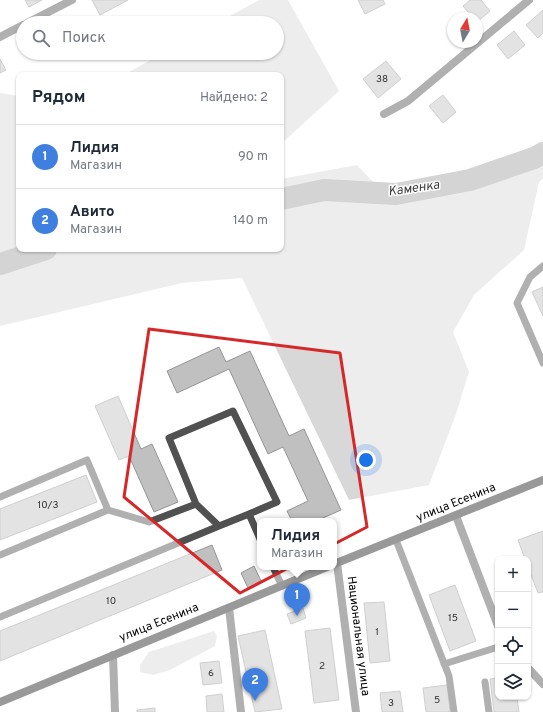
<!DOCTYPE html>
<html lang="ru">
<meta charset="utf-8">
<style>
body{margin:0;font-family:Overpass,sans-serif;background:#f6f6f7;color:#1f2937}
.controls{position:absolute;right:12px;bottom:12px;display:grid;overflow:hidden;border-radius:8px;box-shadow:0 1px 3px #0004}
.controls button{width:36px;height:36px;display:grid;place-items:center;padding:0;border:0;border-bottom:1px solid #e0e1e3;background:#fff;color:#1f2937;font:20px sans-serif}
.compass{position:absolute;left:447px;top:12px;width:36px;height:36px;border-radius:50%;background:#fff;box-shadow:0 1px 3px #0004;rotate:10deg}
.you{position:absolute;left:366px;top:460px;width:14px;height:14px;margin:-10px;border:3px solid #fff;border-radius:50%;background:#1a73e8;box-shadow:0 0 0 6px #1a73e833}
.badge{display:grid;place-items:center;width:26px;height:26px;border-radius:50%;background:#7c3aed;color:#fff;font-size:13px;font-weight:700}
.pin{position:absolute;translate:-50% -33px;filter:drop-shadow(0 1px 2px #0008)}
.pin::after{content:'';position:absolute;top:21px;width:14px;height:12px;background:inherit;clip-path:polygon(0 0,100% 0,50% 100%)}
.popup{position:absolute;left:257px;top:518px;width:80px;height:52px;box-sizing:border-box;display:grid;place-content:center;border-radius:8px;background:#fff;filter:drop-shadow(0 1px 3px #0005);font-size:13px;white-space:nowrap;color:#747a83}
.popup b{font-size:15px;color:#1f2937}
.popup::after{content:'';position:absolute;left:50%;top:100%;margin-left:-8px;border:8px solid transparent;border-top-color:#fff}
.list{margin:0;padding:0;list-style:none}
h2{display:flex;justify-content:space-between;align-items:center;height:52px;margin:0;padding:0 16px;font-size:17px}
h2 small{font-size:13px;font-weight:400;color:#747a83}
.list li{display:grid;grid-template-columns:26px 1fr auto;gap:12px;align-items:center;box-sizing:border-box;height:64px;padding:0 16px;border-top:1px solid #e0e1e3}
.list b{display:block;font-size:15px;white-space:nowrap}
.list p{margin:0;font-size:13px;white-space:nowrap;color:#747a83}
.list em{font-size:13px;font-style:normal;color:#747a83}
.icon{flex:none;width:22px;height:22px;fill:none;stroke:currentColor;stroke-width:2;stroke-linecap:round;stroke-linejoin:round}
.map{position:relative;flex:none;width:543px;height:712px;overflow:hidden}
.search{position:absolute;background:#fff;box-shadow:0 1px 3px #0004;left:16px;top:16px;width:268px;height:44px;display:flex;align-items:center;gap:10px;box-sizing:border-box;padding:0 14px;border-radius:22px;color:#747a83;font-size:15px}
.panel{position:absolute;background:#fff;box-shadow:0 1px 3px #0004;left:16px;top:72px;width:268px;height:180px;border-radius:8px}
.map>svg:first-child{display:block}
.green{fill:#d8d8d8}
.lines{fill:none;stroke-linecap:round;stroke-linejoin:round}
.river{stroke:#9f9f9f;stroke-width:22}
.building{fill:#c0c0c0;stroke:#959595}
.lane{stroke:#515151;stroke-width:7}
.street{stroke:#515151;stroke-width:8}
.secondary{stroke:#1e1e1e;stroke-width:8}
.marked{fill:none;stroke:#d62828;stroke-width:3;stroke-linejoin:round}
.labels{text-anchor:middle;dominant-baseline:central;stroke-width:3;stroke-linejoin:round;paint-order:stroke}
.number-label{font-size:10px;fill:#303030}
.street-label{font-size:12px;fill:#000;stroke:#fff}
.water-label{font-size:13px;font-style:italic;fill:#404040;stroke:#fff}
</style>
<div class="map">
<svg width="543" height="712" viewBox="0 0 543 712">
<rect width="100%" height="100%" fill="#fff"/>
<path class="green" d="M259,0H288L339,91L281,144V75H124L163,53H277V23H217Z
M0,93L19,96V249H281V179L357,165L394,204L531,168L543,160V179L539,182L524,250L474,295L453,332L469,372L455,417L429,485L349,500L242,278L182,283L0,326Z
M214,631L217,636L215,646L170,670L153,675L140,672V665L149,652Z"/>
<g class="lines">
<path class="river" d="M281,199L324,190L396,194L470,180L534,158L543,153
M0,264L46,249"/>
</g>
<path class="building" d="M25,0H42L29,7Z
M92,0H128L100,15Z
M358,0H383L385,4L365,14Z
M470,0H481L490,11L477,22V18H473L463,6Z
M543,10V33L538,38L526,25Z
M514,31L525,45L508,59L497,45Z
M0,59L6,70L0,73Z
M386,61L401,79L378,98L363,79Z
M443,95L456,112L443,123L429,106Z
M543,287V316L532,292Z
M219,347L226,362L250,351L289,436L304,429L341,510L316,521H292L287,511L308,501L283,447L268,454L229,369L177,393L167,371Z
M118,396L141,449L152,444L178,502L154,512L129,456L119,460L95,406Z
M86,475L97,502L0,540V509Z
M543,531V592L538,593L528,567V559H525L518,540Z
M212,545L222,570L0,661V631Z
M254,566L261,581L248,588L241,573Z
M455,585L476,641L450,651L429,595Z
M384,602L390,661L370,663L364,603Z
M303,608L306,618L291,624L287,614Z
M330,628L339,700L314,703L305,631Z
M265,630L282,709L255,712L238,636Z
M219,661L222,683L203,685L200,663Z
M498,678V697H517L519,712H494L490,679Z
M447,685L450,712H426L423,688Z
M400,691L403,712H382L380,693Z
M222,694L224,712H207L206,696Z
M155,708V712H137V710Z"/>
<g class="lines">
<path class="lane" d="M543,266L530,277L517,303L543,363
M0,497L87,460L108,510
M196,504L219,526L249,514L260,539
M396,540L449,676L454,712
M0,555L108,510L149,522L196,504L169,438L233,411L277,502L249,514
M273,567L282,586
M0,617L219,526
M444,664L498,647
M485,682L489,712"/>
<path class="street" d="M27,23L72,0
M0,37L23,25
M384,114L408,101L529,0
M456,516L498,626
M337,563L356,712
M229,608L241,712
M113,655L115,712
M528,668L543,684"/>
<path class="secondary" d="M334,564L543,480
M0,702L327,567"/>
</g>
<path d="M0 0H543V712H0ZM149,329L340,353L367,527L240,593L124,497Z" fill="#fff" fill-opacity=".55" fill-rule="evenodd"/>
<path class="marked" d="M149,329L340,353L367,527L240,593L124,497Z"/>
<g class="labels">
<g class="number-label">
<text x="382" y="79">38</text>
<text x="48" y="505">10/3</text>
<text x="111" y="601">10</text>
<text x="453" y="618">15</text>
<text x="377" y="632">1</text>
<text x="322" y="666">2</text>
<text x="211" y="673">6</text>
<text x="437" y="700">5</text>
<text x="391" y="703">3</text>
</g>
<g class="street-label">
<text transform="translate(456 503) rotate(-22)">улица Есенина</text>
<text transform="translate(159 623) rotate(-22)">улица Есенина</text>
<text transform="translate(358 636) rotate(83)">Национальная улица</text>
</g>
<g class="water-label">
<text transform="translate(414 189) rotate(-8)">Каменка</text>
</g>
</g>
</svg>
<div class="controls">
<button>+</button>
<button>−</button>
<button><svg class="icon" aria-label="locate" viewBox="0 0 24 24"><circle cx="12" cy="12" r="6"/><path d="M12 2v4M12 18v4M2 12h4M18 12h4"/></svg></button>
<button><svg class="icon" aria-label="layers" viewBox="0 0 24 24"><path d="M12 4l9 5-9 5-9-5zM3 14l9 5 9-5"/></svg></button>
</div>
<svg class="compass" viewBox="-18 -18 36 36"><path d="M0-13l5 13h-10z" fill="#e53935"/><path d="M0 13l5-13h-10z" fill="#747a83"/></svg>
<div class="you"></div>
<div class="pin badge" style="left:297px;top:616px;background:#3f7fe0">1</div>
<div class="popup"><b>Лидия</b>Магазин</div>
<div class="pin badge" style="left:255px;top:701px;background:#3f7fe0">2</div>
<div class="search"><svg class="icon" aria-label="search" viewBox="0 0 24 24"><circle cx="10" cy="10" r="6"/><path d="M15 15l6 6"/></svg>Поиск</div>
<section class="panel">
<h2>Рядом<small>Найдено: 2</small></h2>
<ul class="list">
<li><span class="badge" style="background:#3f7fe0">1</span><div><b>Лидия</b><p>Магазин</p></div><em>90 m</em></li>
<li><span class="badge" style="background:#3f7fe0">2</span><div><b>Авито</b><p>Магазин</p></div><em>140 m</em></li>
</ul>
</section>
</div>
